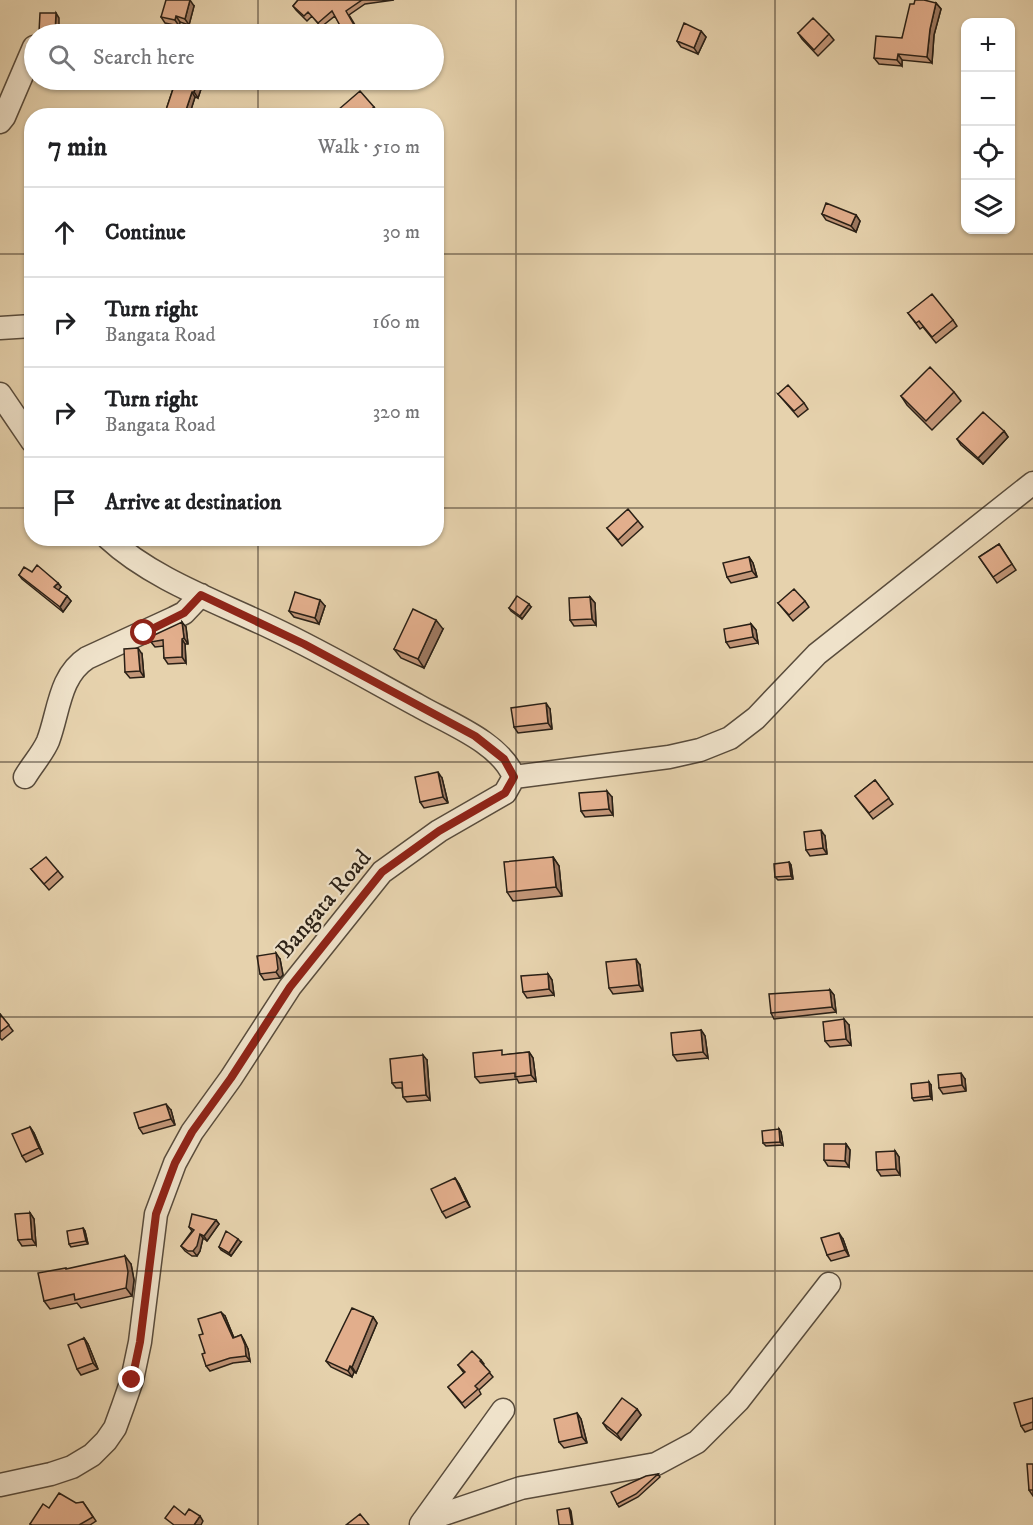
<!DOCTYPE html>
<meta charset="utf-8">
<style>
body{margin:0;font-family:"IM FELL DW Pica",serif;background:#f6f6f6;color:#202124}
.controls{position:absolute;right:18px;top:18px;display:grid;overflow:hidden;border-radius:12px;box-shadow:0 2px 4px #0004}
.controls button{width:54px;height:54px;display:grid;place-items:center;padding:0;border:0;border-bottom:2px solid #e0e0e0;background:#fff;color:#202124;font:30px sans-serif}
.stop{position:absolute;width:18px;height:18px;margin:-14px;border:4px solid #8f2418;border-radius:50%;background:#fff}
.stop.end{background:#8f2418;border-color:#fff;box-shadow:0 2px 6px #0008}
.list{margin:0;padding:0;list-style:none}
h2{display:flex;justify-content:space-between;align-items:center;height:78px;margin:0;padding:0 24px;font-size:26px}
h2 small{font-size:20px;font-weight:400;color:#757577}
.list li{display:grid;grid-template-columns:39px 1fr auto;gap:18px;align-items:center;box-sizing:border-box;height:90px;padding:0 24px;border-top:2px solid #e0e0e0}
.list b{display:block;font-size:22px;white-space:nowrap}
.list p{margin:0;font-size:20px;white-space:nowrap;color:#757577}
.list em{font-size:20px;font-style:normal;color:#757577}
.icon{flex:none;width:33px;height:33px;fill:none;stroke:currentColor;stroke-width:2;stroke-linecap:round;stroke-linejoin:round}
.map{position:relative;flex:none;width:1033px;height:1525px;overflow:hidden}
.search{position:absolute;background:#fff;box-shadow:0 2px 4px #0004;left:24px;top:24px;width:420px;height:66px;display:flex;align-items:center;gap:15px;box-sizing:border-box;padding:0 21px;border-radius:33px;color:#757577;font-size:22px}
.panel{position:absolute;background:#fff;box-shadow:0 2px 4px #0004;left:24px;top:108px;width:420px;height:438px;border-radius:24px}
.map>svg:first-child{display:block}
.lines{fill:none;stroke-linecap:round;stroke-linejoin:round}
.minor-casing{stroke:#594c3c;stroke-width:25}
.minor{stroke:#efe2ca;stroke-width:22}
.wall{fill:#c29678;stroke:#2a2016;stroke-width:1.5}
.shaded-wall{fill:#9e7a62;stroke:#2a2016;stroke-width:1.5}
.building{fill:#e2ae8c;stroke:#2a2016;stroke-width:1.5}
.route{stroke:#8f2418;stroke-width:8}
.grid{fill:none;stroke:#2a2016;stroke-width:1.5;stroke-opacity:0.55}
.labels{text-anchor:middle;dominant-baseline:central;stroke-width:4.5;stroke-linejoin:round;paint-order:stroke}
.street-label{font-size:24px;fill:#2a2016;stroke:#efe2ca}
</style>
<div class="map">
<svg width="1033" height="1525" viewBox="0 0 1033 1525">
<rect width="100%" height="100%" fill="#e6d2ad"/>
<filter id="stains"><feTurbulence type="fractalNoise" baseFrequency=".00333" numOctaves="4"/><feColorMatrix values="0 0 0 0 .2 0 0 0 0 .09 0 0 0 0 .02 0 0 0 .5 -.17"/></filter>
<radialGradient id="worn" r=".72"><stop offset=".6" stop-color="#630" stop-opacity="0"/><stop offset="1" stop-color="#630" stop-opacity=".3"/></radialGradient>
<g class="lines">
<g class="minor-casing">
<path id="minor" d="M0,122L4,117L34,47
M0,328L32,326
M0,394L32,441
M25,777C32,765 43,753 48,741C59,712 59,676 87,658L174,618L184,613L201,595
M514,777L669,757L700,750L730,738L756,718L817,654L1033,483
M0,1485L51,1474L72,1467L92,1455L106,1441L115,1428L123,1406L132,1380L140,1342L156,1214L175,1163L192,1132L231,1078L290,987L382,872L439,831L505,793L514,777C500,742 448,723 417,705C369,679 321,651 272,628C218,602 152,579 108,538
M423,1521L521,1488L656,1464L697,1442L738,1401L829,1284
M421,1524L503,1410"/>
</g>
<use href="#minor" class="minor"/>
</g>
<path class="wall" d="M298,0H394L365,4L349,15L358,30L349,34H345L335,16L321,27L312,16L307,21L296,10L293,6Z
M936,3L941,9L934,35L932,63L902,60V66L879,64L874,58L902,38L914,4Z
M194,6L189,25L180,22L179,26L165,23L161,17Z
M701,31L706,37L698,54L681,47L677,41Z
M798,33L829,34L834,40L818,56L802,39Z
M204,80L198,98L195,97L189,116H164L173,89L170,85Z
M374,107L378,113L375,116H342L338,110Z
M822,214L856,215L860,221L856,232L826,220Z
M908,313L953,320L957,326L936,343L923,327L920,329Z
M954,392L961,401L932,430L907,405L901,396Z
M778,394L804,403L808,409L798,417Z
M1004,431L1008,437L983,464L961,445L957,439Z
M638,521L643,527L622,546L607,528Z
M999,544L1016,570L997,583L979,557Z
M749,557L753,563L757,577L731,583L727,577Z
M32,572L58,583L61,587L58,590L67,596L71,601L63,612L22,579L19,575Z
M590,597L595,603L596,625L574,626L570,620Z
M805,601L809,607L793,621L778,603Z
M325,606L319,624L294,617L289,611Z
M531,607L522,619L511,611L509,608Z
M751,624L756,630L758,643L730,648L726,642Z
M186,627L188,644H185L186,663L168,664L164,658V646L155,647L151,642Z
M443,629L424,668L401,658L394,649Z
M142,654L144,677L130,678L125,672Z
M550,709L552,729L518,733L514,727Z
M442,778L448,803L424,808L420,802Z
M875,780L893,804L873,819L855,796Z
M612,797L613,815L585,817L581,811Z
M825,836L827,854L810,856L806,850Z
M553,857L559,866L562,896L513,901L507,892Z
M789,862L791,865L793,879L778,880L775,877Z
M31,869L58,871L63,877L49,890Z
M280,959L283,975L280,978L264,980L260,974Z
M640,965L643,991L613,994L609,988Z
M548,974L552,980L554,995L527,998L523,992Z
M830,990L834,995L836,1012L774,1019L771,1013Z
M0,1014L13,1031L2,1040L0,1038Z
M849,1025L851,1045L830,1047L825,1041Z
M701,1030L705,1036L708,1058L677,1061L673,1055Z
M529,1052L533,1058L536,1081L519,1083L517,1079L480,1083L475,1077L505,1055Z
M427,1060L430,1100L407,1102L403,1097L402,1088H396L392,1083Z
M965,1079L966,1091L943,1094L939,1088Z
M931,1085L932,1099L914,1101L912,1098Z
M171,1110L175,1125L143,1134L139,1128Z
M30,1127L34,1133L43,1154L26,1162L22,1156Z
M779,1129L781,1132L783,1145L766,1146L763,1143Z
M846,1144L850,1150L849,1167L828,1166L824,1160Z
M895,1151L899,1157L900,1175L881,1176L877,1170Z
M455,1178L459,1184L470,1207L446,1218L442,1212Z
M30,1213L34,1219L36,1245L22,1246L18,1240Z
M216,1220L219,1224L207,1241L203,1238L200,1251L197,1256H192L185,1251L181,1246L192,1231L189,1227Z
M83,1228L85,1231L88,1244L71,1247L69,1244Z
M843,1239L849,1256L831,1261L827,1255Z
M241,1242L231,1256L221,1250L219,1247Z
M131,1264L134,1280L132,1296L81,1308L77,1303L50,1309L44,1301L67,1269Z
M225,1316L234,1338L241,1335L244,1340L248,1349L250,1361L233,1363L210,1371L206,1366L203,1334Z
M373,1317L377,1323L356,1373L354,1372L352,1377L331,1367L326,1361Z
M84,1338L88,1344L98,1369L81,1375L77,1369Z
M481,1360L484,1364L483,1365L493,1377L479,1390L481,1394L465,1408L448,1387L464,1373L458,1365Z
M1033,1398V1429L1025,1432L1021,1426Z
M637,1409L641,1415L621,1440L607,1429L603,1423Z
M577,1413L581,1419L587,1443L564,1448L559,1442Z
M1033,1464V1496L1029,1490Z
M658,1474L660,1477L638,1497L619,1507L617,1504Z
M83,1502L96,1521L90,1525H31L30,1524L49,1508Z"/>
<path class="shaded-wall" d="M190,0L194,6L189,25L185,19Z
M936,3L941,9L934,35L932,63L927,57L930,29Z
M56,13L59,18V34H55Z
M176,16L180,22L179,26L175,20Z
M701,31L706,37L698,54L694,48Z
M898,54L902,60V66L897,60Z
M198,80H204L198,98L194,92Z
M192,92L195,97L189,116H184Z
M856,215L860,221L856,232L851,226Z
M1004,431L1008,437L983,464L978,458Z
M749,557L753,563L757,577L752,571Z
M58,583L61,587L57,592L54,587Z
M67,596L71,601L63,612L60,607Z
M590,597L595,603L596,625L592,619Z
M320,600L325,606L319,624L315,618Z
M529,604L531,607L522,619L520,616Z
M436,620L443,629L424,668L418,659Z
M182,622L186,627L188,644L184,638Z
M751,624L756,630L758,643L753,637Z
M182,639L185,644L186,663L182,657Z
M138,648L142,654L144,677L140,671Z
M546,703L550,709L552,729L548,723Z
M438,772L442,778L448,803L443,797Z
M607,791L612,797L613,815L609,809Z
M821,830L825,836L827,854L823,848Z
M553,857L559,866L562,896L556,887Z
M789,862L791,865L793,879L791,876Z
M276,953L280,959L283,975L280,978L276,972Z
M636,959L640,965L643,991L639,985Z
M548,974L552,980L554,995L549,989Z
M830,990L834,995L836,1012L832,1007Z
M844,1019L849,1025L851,1045L846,1039Z
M701,1030L705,1036L708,1058L703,1052Z
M529,1052L533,1058L536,1081L531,1075Z
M423,1055L427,1060L430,1100L426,1095Z
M961,1073L965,1079L966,1091L962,1085Z
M929,1082L931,1085L932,1099L930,1096Z
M166,1104L171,1110L175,1125L171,1119Z
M30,1127L34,1133L43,1154L39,1148Z
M779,1129L781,1132L783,1145L780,1142Z
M846,1144L850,1150L849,1167L845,1161Z
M895,1151L899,1157L900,1175L896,1169Z
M455,1178L459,1184L470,1207L466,1201Z
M30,1213L34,1219L36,1245L32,1239Z
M216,1220L219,1224L207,1241L204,1236Z
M83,1228L85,1231L88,1244L86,1241Z
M839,1233L843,1239L849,1256L845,1250Z
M200,1234L203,1238L200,1251L197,1256L193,1251Z
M238,1239L241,1242L231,1256L229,1253Z
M125,1256L131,1264L134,1280L132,1296L126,1288Z
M221,1312L225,1316L236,1343L233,1338Z
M373,1317L377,1323L356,1373L352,1367Z
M241,1335L248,1349L250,1361L246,1356Z
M84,1338L88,1344L98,1369L93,1363Z
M350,1366L354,1372L352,1377L348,1371Z
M637,1409L641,1415L621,1440L617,1434Z
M577,1413L581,1419L587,1443L582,1437Z
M569,1508L571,1511L573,1525H572Z
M200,1516L203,1521L201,1525H194Z"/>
<path class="building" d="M166,0H190L185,19L176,16L175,20L161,17Z
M298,0H362L346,11L354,25L343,31L332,11L318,23L308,12L304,16L293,6Z
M915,0H924L936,3L930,29L927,57L898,54L897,60L874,58L876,36L902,38L910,4H914Z
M40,13H56L55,34H40L39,32Z
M813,18L829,34L814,50L798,33Z
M684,23L701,31L694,48L677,41Z
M172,80H198L194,92H192L184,116H164L174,86L170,85Z
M360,91L374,107L364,116H343L338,110Z
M826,203L856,215L851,226L822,214Z
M932,294L953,320L932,337L919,321L916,323L908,313Z
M930,367L954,392L926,421L901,396Z
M788,385L804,403L794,411L778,394Z
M983,412L1004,431L978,458L957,439Z
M628,509L638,521L618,540L607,528Z
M999,544L1012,564L993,577L979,557Z
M749,557L752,571L727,577L723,563Z
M37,565L58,583L54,587L67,596L60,607L19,575L24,567L32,572Z
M794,589L805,601L789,615L778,603Z
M295,592L320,600L315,618L289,611Z
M517,596L529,604L520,616L509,608Z
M590,597L592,619L570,620L569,598Z
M413,609L436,620L418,659L394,649Z
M182,622L184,638L182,639V657L164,658L163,640L151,642L150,637Z
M751,624L753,637L726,642L724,629Z
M138,648L140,671L125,672L124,649Z
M546,703L548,723L514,727L511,708Z
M438,772L443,797L420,802L415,777Z
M875,780L889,798L869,813L855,796Z
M607,791L609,809L581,811L579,793Z
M821,830L823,848L806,850L804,832Z
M46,857L58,871L44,884L31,869Z
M553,857L556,887L507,892L504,862Z
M789,862L791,876L775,877L774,864Z
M276,953L278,969L276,972L260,974L257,956Z
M636,959L639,985L609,988L606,962Z
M548,974L549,989L523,992L521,976Z
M830,990L832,1007L771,1013L769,994Z
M0,1014L9,1025L0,1032Z
M844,1019L846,1039L825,1041L823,1022Z
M701,1030L703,1052L673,1055L671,1033Z
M502,1050V1055L529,1052L531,1075L515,1077V1073L475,1077L473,1053Z
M423,1055L426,1095L403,1097L402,1082L392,1083L390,1059Z
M961,1073L962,1085L939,1088L938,1075Z
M929,1082L930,1096L912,1098L911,1084Z
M166,1104L171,1119L139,1128L134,1113Z
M30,1127L39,1148L22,1156L12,1134Z
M779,1129L780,1142L763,1143L762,1131Z
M824,1144H846L845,1161L824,1160Z
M895,1151L896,1169L877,1170L876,1152Z
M455,1178L466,1201L442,1212L431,1189Z
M30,1213L32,1239L18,1240L15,1214Z
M192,1214L216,1220L204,1236L200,1234L197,1246L193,1251H188L181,1246L194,1230L189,1227Z
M83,1228L86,1241L69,1244L67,1231Z
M226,1231L238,1239L229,1253L219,1247Z
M839,1233L845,1250L827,1255L821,1238Z
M125,1256L128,1272L126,1288L75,1300L74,1294L44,1301L38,1273L66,1268V1269Z
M352,1308L373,1317L352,1367L350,1366L348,1371L326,1361Z
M221,1312L233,1338L241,1335L245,1345L246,1356L230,1358L206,1366L202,1354L205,1353L199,1335L203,1334L198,1319Z
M84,1338L93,1363L77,1369L68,1345Z
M472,1351L481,1360L480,1361L490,1372L475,1386L478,1389L462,1403L448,1387L465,1372L458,1365Z
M622,1398L637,1409L617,1434L603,1423Z
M1033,1398V1422L1021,1426L1014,1403Z
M577,1413L582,1437L559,1442L554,1419Z
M1027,1464H1033V1490H1029Z
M658,1474L636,1494L617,1504L611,1492L646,1476Z
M59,1493L76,1503L83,1502L93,1517L79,1525H32L30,1524L43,1504L49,1508Z
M174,1506L185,1515L189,1509L200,1516L194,1525H174L165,1518Z
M569,1508L572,1525H559L557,1510Z
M360,1514L369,1525H346Z"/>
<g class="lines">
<path class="route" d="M132,1380L140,1342L156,1214L175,1163L192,1132L231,1078L290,987L382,872L439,831L505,793L514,777L504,759L475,736L304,644L201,595L184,613L144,633"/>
</g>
<path class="grid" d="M258,0V34M516,0V1525M775,0V1525M258,80V116M0,254H32M436,254H1033M0,508H32M436,508H1033M258,538V1525M0,762H1033M0,1017H1033M0,1271H1033"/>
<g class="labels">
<g class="street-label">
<text transform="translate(324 904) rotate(-50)">Bangata Road</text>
</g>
</g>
<rect width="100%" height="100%" filter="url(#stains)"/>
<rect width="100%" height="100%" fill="url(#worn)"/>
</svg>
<div class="controls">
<button>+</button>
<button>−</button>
<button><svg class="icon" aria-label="locate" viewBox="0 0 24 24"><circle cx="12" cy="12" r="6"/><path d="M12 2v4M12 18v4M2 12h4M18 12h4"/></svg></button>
<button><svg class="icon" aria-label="layers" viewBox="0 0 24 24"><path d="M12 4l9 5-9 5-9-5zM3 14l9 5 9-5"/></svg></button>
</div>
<div class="stop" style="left:144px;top:633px"></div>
<div class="stop end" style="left:132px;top:1380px"></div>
<div class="search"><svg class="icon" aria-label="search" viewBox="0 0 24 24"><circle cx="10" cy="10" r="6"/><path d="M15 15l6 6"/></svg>Search here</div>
<section class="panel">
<h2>7 min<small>Walk · 510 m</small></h2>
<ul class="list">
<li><svg class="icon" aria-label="ahead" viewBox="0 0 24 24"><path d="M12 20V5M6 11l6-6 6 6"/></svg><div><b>Continue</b></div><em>30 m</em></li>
<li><svg class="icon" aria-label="right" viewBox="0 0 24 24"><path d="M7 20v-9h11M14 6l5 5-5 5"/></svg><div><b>Turn right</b><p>Bangata Road</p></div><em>160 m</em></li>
<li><svg class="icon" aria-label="right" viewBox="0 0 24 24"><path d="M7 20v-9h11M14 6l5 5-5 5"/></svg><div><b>Turn right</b><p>Bangata Road</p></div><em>320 m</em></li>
<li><svg class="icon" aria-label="arrive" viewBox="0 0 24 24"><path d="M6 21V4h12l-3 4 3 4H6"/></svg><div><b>Arrive at destination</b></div></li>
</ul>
</section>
</div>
